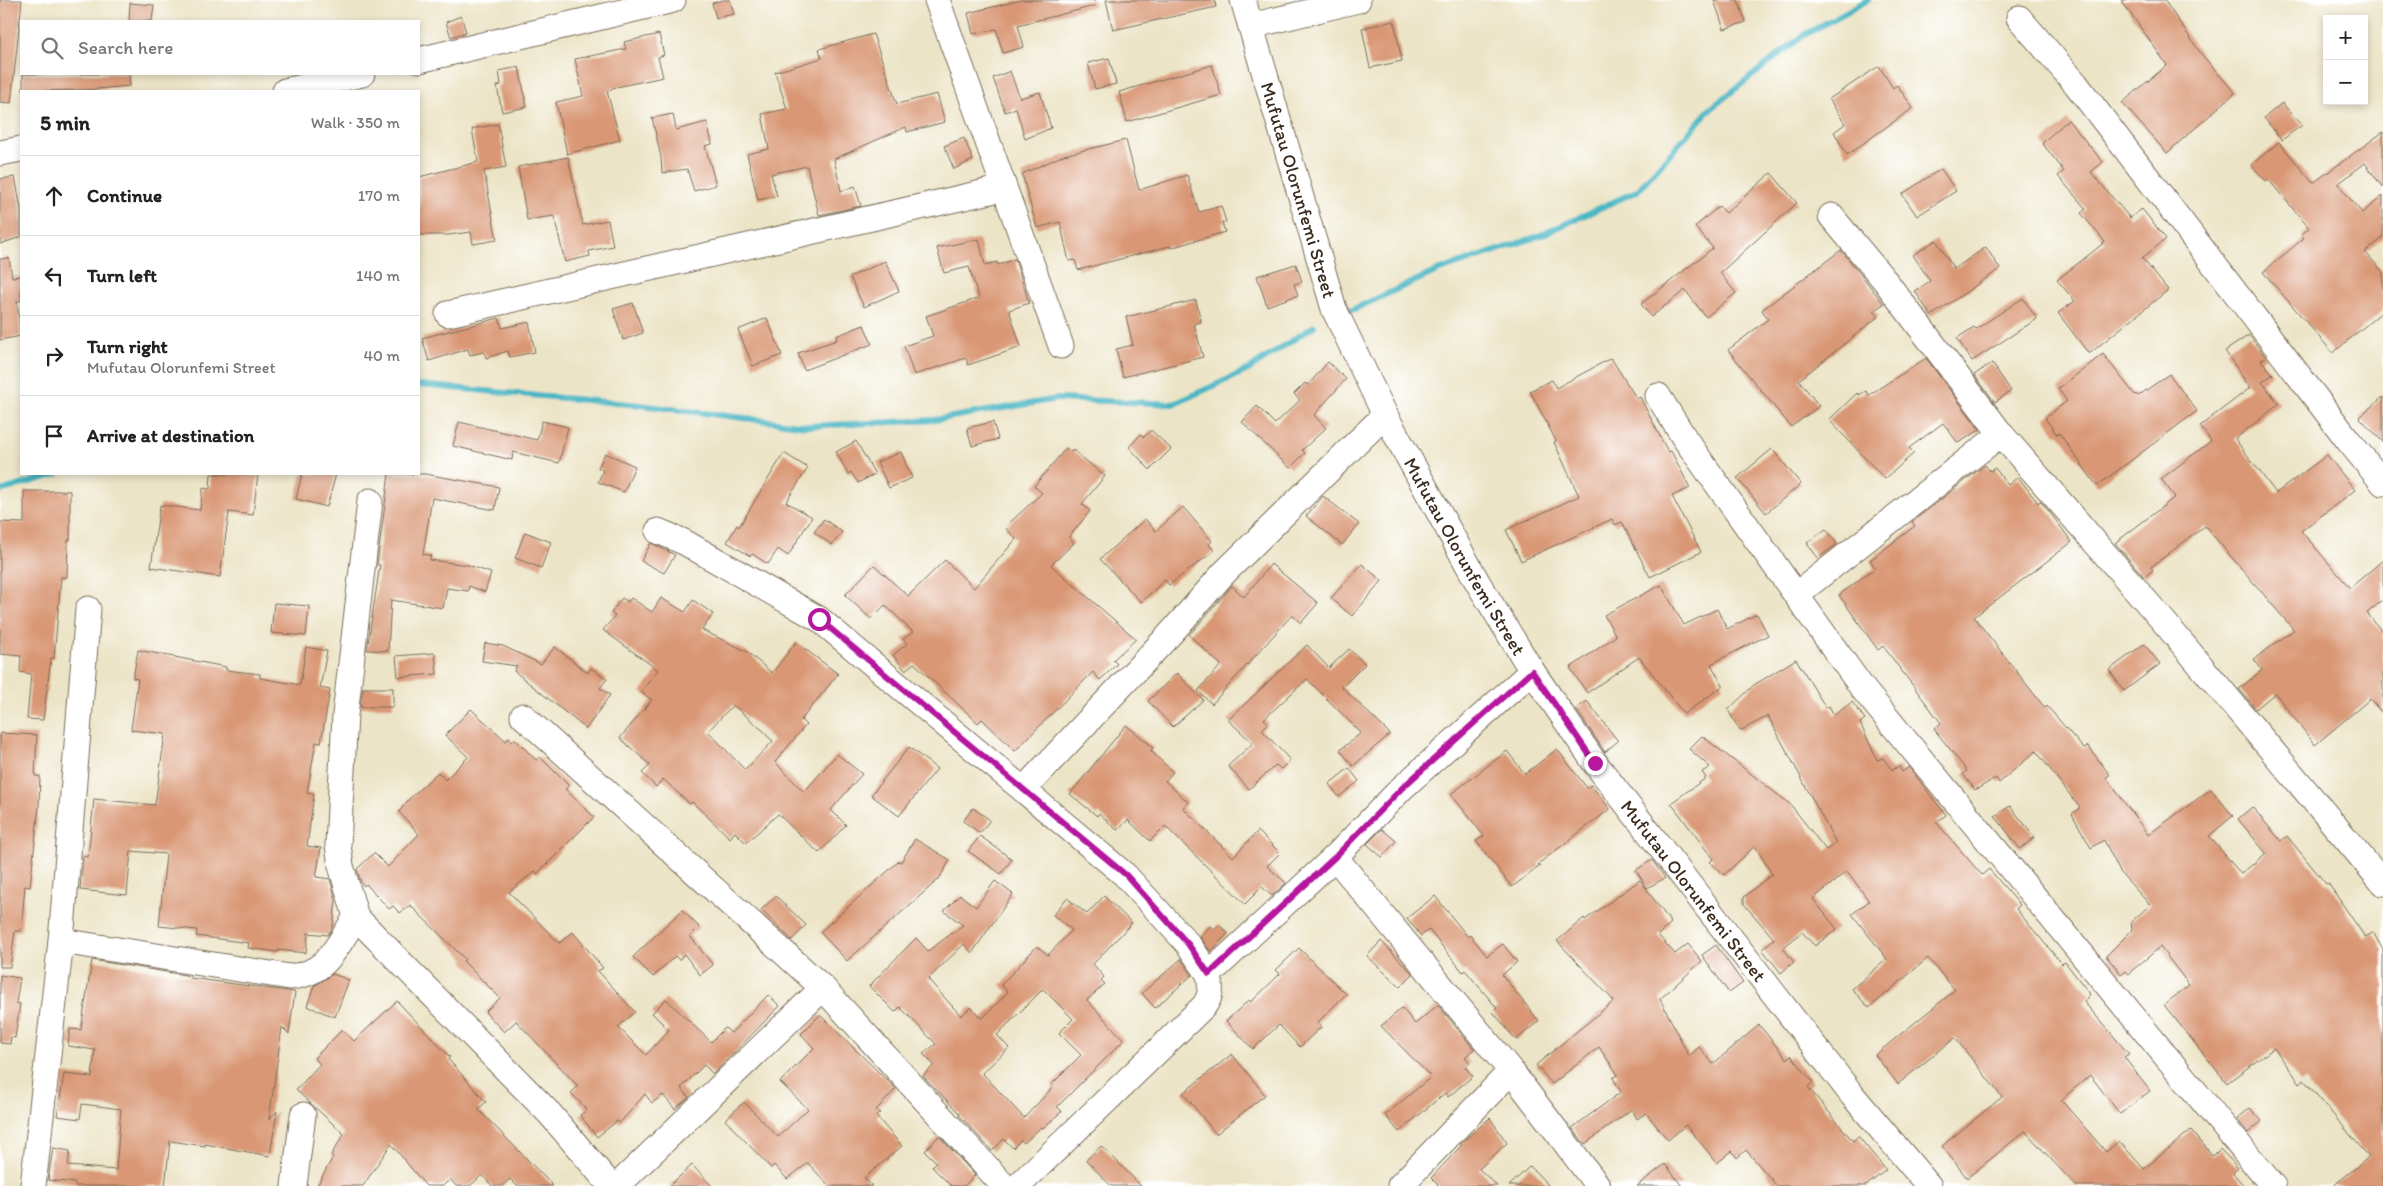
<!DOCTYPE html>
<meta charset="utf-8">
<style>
body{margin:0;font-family:Itim,sans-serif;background:#f2f2f2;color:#222}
.controls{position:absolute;right:15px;top:15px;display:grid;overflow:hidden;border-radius:0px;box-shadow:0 2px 8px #0003}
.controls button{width:45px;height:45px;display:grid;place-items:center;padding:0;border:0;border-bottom:1px solid #e0e0e0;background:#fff;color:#222;font:25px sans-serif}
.stop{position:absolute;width:15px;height:15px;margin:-11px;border:4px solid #b5179e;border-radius:50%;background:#fff}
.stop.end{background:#b5179e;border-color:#fff;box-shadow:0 1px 5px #0008}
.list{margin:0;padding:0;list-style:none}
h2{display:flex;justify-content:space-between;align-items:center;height:65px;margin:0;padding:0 20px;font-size:21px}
h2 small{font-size:16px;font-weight:400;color:#767676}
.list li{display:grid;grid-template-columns:32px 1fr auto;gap:15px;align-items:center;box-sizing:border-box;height:80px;padding:0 20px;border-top:1px solid #e0e0e0}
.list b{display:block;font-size:19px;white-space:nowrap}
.list p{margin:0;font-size:16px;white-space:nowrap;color:#767676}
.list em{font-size:16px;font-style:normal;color:#767676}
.icon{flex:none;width:28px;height:28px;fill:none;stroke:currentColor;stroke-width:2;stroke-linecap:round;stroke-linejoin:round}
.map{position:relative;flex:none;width:2383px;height:1186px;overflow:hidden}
.search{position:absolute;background:#fff;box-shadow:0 2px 8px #0003;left:20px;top:20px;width:400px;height:55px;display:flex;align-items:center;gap:12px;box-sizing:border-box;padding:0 18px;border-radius:0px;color:#767676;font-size:19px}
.panel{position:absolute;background:#fff;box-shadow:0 2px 8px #0003;left:20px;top:90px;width:400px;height:385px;border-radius:0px}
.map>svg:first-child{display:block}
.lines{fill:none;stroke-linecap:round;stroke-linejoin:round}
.stream{stroke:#49b6c4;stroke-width:6}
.building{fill:#d99774;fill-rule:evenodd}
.street-casing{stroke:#796b59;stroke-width:27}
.street{stroke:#fff;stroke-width:25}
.route{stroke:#b5179e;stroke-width:6}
.labels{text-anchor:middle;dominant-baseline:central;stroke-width:5;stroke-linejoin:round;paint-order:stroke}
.street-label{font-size:19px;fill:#3b2a1e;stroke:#fff}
</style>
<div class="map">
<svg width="2383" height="1186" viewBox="0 0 2383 1186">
<rect width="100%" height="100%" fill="#fff"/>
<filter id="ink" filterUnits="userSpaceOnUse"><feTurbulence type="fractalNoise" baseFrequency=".02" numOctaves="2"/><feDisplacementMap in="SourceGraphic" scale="10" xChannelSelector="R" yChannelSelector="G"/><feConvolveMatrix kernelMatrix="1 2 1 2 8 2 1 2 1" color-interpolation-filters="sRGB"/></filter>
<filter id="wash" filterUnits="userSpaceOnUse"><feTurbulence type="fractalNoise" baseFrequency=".0096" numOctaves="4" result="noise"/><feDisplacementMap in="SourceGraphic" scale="20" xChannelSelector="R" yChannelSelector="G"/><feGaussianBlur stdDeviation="1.12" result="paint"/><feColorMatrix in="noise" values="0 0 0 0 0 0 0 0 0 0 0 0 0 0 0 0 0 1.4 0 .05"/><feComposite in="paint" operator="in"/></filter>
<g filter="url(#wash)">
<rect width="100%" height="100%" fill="#ece4c6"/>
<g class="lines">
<path class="stream" d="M1352,310L1437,271L1539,236L1637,191L1710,109L1804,35L1868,0
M419,385L640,405L807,426L934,420L1057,399L1174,404L1248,370L1314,326
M0,491L57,474"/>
</g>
<g id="blocks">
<path class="building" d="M0,0H22L11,103L0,102Z
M723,0H730L734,14L716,18L712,3Z
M1021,0H1094L1095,6L1018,25L1024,47L1003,53L996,29L973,34L968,13Z
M1106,0H1215L1216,7L1113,30Z
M1714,0H1738L1746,22L1724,29Z
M2121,0H2164L2202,55L2235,93L2167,153L2122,103L2167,65Z
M130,3L154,5L152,21H129Z
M461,16L466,32L451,37L446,22Z
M1394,21L1402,61L1370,68L1362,28Z
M659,34L664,55L658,57L663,77L612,88V90L607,91L620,140L567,154L556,102L583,96L575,59L626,49L624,42Z
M873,34L897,104L937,94L945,122L907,132L906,127L834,159L841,191L855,186L861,206L819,215L807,166L771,174L777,196L758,200L747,154L769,149L762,114L787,109L775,72L822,58L819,49Z
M1109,58L1116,84L1095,89L1088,63Z
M1212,65L1221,95L1127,122L1119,92Z
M1879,66L1893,88L1897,85L1913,108L1847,155L1834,132L1845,124L1829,99Z
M519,67L527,107L502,112L497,86L501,85L499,71Z
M1010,71L1020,98L1040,92L1051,128L1025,139L1016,108L1005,112L993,78Z
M23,74H129L130,86L86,90L23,91Z
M2282,103L2302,125L2282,140L2264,118Z
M673,114L676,130L707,122L712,144L705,146L716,185L694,191L687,169L662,173L661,157L652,118Z
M2068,120L2103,162L2091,172L2130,218L2142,209L2166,239L2142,258L2168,290L2089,354L2058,313L2075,301L2057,280L2105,242L2081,213L2086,209L2058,176L2064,171L2042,143Z
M498,124L506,167L484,171L497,240L473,244L471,232L448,235H419V177L478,162L472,129Z
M2383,132V188L2365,163L2338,184L2362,213L2383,196V238L2365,252L2383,272V311L2333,353L2263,272L2304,238L2301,235L2309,228L2268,179L2266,181L2251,165L2279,142L2313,183Z
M964,138L973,160L954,169L944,146Z
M1126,140L1139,190L1187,175L1199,212L1221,206L1226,222L1222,223L1225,232L1170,248V246L1078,270L1075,260L1069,261L1060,222L1037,228L1022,174L1064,155Z
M568,157L583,225L608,220L613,246L589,251L590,256L565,262L554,216L527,220L518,167Z
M1941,169L1956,191L1917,216L1902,194Z
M1771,173L1797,203L1720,273L1736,293L1706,317L1685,290L1651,317L1641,304L1713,248L1695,227L1719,206L1726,213Z
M15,177L21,209V237L0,244V179Z
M979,239L985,265L997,262L998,265L1015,259L1029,303L1009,310L1021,347L968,365L966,358L914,375L904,346L933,336L926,316L979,298L969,267L944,273L937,248Z
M1936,240L1954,269L1986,247L2000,269L1931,316L1915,291L1930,281L1913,255Z
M1841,250L1884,304L1874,310L1879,316L1799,380L1819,406L1791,427L1728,350L1768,319L1762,310Z
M9,258L12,277L21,276V301H17L21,336L0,340V259Z
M885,261L899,291L864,307L850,277Z
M1296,264L1302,282L1294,284L1298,295L1267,306L1257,276Z
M2023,298L2037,319L1972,361L1957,338L1974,327L1976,329Z
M1196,300L1201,322L1194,324L1203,357L1123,377L1116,349L1133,345L1126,317Z
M633,303L643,333L623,340L613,309Z
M499,318L502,328L529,322L535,352L510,357L508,351L486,358L484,352L470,355L468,349L429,361L422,338Z
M767,318L782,355L753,366L738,330Z
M864,325L872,344L804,370L798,353L837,340L836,336Z
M2249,335L2266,357L2261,360L2273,374L2262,382L2279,404L2235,439L2276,493L2327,455L2355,490L2301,531L2350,588L2383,560V600L2367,613L2383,633V714L2370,699L2315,745L2275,693L2256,709L2239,689L2262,670L2254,659L2294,630L2205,526L2151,567L2153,570L2144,577L2115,543L2175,497L2161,479L2211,441L2200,426L2250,388L2225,351Z
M2103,354L2135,395L2136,394L2138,396L2169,374L2197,411L2097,486L2059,433L2057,435L2045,418L2067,401L2058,389Z
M1611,358L1637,399L1640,397L1668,452L1671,451L1690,488L1672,496L1701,552L1650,577L1622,522L1615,525L1612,519L1521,561L1506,530L1579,496L1554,442L1556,441L1530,391L1552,380L1556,388Z
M1926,358L1980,430L1958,443L1943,423L1909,448L1914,453L1885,479L1829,420L1857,393L1859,395L1866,391L1869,395Z
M1328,362L1346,379L1314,415L1326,428L1302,450L1305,453L1290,468L1242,422L1257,406L1275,424L1300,400L1294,394L1305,383L1308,385Z
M1992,363L2011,391L1995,402L1974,375Z
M2383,397V442L2359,417Z
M542,421L568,427L559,463L513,452L512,460L453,446L459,422L537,440Z
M993,422L998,439L972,446L967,428Z
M1151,430L1171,449L1150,470L1129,447L1141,434L1144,437Z
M856,441L875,474L858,483L851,472L848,474L836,452Z
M1066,448L1071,452L1073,450L1105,476L1082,504L1090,511L1069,537L1074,543L1051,565L1136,639L1113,660L1117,664L1100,680L1093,672L1015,751L982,719L978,723L914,663L905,670L893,655L907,644L903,639L913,632L885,605L871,619L845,595L874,565L908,596L945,560L974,588L1016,539L1005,527L1042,493L1034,486Z
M1772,449L1801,484L1766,513L1737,478Z
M901,452L912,478L889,488L877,462Z
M605,453L635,466L624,492L598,482L603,470L598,468Z
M784,453L808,468L786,502L812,517L788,556L778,549L768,564L752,554L750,556L727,542L737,525L739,527Z
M1985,465L1990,471L1995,468L2008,485L2018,477L2038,503L2040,501L2048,510L2072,542L1974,617L2045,708L2047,706L2084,749L2088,746L2110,775L2106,777L2148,835L2211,789L2233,816L2209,836L2241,874L2266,853L2238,819L2252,807L2281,841L2287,836L2326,884L2328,883L2365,937L2373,932L2383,950V1186H2333L2369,1157L2304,1080L2300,1083L2274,1048L2227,1083L2164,1005L2189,985L2160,947L2128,974L2125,971L2121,974L2106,956L2132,930L2131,922L2150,905L2120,872L2104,840L2091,848L2072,814L2080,808L2036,751L1999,783L1996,778L1975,790L1963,774L1967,771L1934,729L1941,723L1883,646L1878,650L1839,595L1875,568L1870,560L1915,526L1912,522Z
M211,474H258L253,515L229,512L220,577L151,567L160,505L200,510L203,488L210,489Z
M302,474H336L327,507L296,499Z
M389,474H425L499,487L495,510L432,498L423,554L431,556L430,560L468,565L491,573L485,592L469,586L468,591L447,588L443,608L391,600L388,651L367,650L380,565H377Z
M24,491H70V540H68L67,577H61L54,658H51L43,720L27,719L31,674L20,672L21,656L0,654V522L24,523Z
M1323,496L1359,524L1342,545L1306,516Z
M1183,507L1212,541L1209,544L1214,551L1169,585L1165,580L1141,602L1100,559L1145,519L1156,531Z
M824,519L842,532L832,545L814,532Z
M1826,529L1837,544L1818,558L1807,543Z
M525,532L551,542L541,568L515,558Z
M651,543L675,555L664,573L641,561Z
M1271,564L1318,603L1301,623L1292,615L1212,704L1198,691L1221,665L1189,635L1232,586L1244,597Z
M1362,564L1382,581L1352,616L1331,598Z
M1661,585L1684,625L1717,609L1727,629L1757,614L1768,635L1711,664L1723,686L1684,714L1639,657L1587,693L1570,668L1616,636L1604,615Z
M622,598L628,602L631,598L652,612L661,598L685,612L693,600L713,614L702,630L746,651L772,673L796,642L838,674L801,720L806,725L775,762L804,792L837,754L862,774L831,810L846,825L819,853L778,814L746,843L735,832L730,838L692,802L690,804L663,779L656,787L642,773L650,765L620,738L652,700L641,692L658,670L603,630L615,616L611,613ZM733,705L767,734L766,735L773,741L745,770L708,731Z
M274,603L309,606L306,636L271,633Z
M485,643L503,646L541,664L555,647L588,673L591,668L607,679L600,688L610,695L586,729L514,671L517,666L482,661Z
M2144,644L2160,664L2124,691L2109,670Z
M1307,645L1329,668L1349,649L1365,664L1342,687L1390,734L1353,766L1340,750L1361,733L1307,679L1264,719L1268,723L1262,730L1290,760L1281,769L1276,765L1249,789L1228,766L1253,743L1228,720Z
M306,647L327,651L320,688L330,690L321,743L316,742L307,793L314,794L307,846L321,848L316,877L330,879L336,901L333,926L328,935L308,933L306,953L278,950V952L248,948L249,943L196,936L197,930L159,926L166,854L131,851L127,895L80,890L83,856L88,857L94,799L155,805L165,734L131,730L138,679L133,678L138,650L226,667V670L260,674V678L300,685Z
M435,653L437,674L398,677L396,656Z
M1796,659L1826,708L1829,706L1834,715L1852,702L1865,719L1860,723L1877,760L1883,758L1892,770L1899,766L1902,772L1909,767L1915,775L1946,815L1936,822L1982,875L1989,869L2020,905L2016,909L2062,964L2065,962L2090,994L2084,1002L2129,1054L2124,1057L2150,1091L2120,1114L2090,1075L2061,1100L2106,1152L2119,1141L2144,1169L2191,1130L2213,1156L2220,1149L2238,1168L2233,1173L2244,1186H2076L2025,1131L1967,1178L1942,1146L2002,1097L1955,1038L1898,1084L1875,1055L1955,990L1928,958L1869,1008L1852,989L1887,959L1852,914L1869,901L1847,871L1813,899L1837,929L1815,946L1802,932L1783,948L1794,962L1781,973L1762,949L1774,939L1744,904V897L1772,874L1755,846L1724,875L1710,862L1713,859L1671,803L1706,778L1702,772L1710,767L1689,749L1702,736L1790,804L1826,850L1836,843L1768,716L1740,731L1728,710L1754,685Z
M1177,673L1203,700L1173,727L1148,701Z
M363,688H393V707H360Z
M1587,701L1618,741L1605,752L1576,709Z
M471,709L506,741L509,737L512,742L515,739L536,760L540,757L569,786L565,789L594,817L537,874L535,871L509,892L559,943L573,932L603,968L598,971L635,1012L618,1027L646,1055L669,1030L652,1013L666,999L711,1042L725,1028L731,1033L768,995L780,1006L713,1074L704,1065L681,1088L689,1097L675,1109L663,1095L652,1103L645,1094L620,1123L617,1121L597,1137L580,1115L587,1110L571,1093L578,1086L516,1021L504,1032L485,1012L500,998L463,961L465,959L410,905L400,913L393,906L389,909L366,884L364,886L361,882L357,869L374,853L388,867L419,834L399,812L409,799L438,772L445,780L468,757L445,735Z
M1126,725L1153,747L1151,751L1173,772L1165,781L1188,802L1183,808L1233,857L1258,831L1280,853L1267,866L1286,883L1272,896L1262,887L1245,904L1165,826L1150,841L1128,820L1117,830L1099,813L1097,816L1070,794Z
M0,733L37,735L35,776H40L39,806L30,887L25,886L21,931H15L10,967H0Z
M909,747L937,769L899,816L871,795Z
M1557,749L1587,788L1591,785L1610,809L1538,864L1540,866L1512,887L1476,841L1484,836L1451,794L1507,751L1525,774Z
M1349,768L1359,781L1339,797L1329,784Z
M2010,806L2035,837L2020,849L1995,816Z
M973,808L990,820L980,833L963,821Z
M1382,829L1396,841L1382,857L1367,844Z
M980,836L1012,859L1001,874L968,851Z
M915,839L950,860L939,879L847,961L820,932L899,861L901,862Z
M1652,860L1665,878L1647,888L1636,870Z
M1640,880L1671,923L1658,935L1675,954L1688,944L1702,961L1660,999L1689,1056L1699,1047L1713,1064L1759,1025L1787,1059L1791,1055L1813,1082L1808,1087L1853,1141L1858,1136L1886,1170L1866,1186H1777L1746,1150L1737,1158L1732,1151L1717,1163L1686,1125L1668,1140L1646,1113L1637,1119L1632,1109L1585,1144L1572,1128L1621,1092L1613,1078L1618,1075L1599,1047L1552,1084L1536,1065L1614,1001L1557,941L1584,918L1585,920Z
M995,881L1013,894L972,953L964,944L928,979L961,1016L971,1007L982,1019L1008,992L1001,985L1037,946L1048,955L1072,930L1053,915L1067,898L1087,914L1104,896L1132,923L1093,964L1104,977L1101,980L1105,984L1087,1000L1124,1040L1057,1107L1062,1111L1043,1128L1041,1127L1024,1143L1021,1140L1013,1148L1004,1139L992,1151L959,1115L960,1114L923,1076L934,1065L923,1054L936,1044L900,1007L895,1012L869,986L916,938L928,951L963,925L944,911L960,895L976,907ZM1043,989L1073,1019L1059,1033L1081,1055L1051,1085L1053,1087L1024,1118L982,1073L1009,1048L997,1035Z
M776,896L806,925L792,940L761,910Z
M1435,896L1468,937L1470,935L1487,956L1503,944L1517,962L1502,975L1539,1021L1516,1040L1493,1012L1497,1008L1465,970L1463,972L1429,930L1421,936L1407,918Z
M682,910L699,927L690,936L713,965L700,975L684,954L679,960L675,956L653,977L633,957Z
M1219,925L1228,933L1211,952L1200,937L1210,926L1214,929Z
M1381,941L1413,974L1400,987L1367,956Z
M1716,945L1743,983L1729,993L1702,955Z
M1299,948L1346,994L1317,1023L1321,1027L1300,1047L1279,1025L1253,1049L1226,1021L1249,1000L1251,1002L1280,974L1276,970Z
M1181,959L1192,975L1155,1008L1142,993Z
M92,960L191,976L190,978L295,992L289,1034L282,1027L269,1120L277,1111L270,1156L205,1144V1146L170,1141L165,1186H75V1183L48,1180L53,1148L70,1151L68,1166L116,1170L121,1109L82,1104L80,1119L57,1116L64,1074L92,1077L95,1050L68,1046L70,1029L81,1030Z
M333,974L349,980L335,1017L307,1006L314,986Z
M0,975L20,978L16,1003L20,1004L15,1038L11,1037L10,1044L0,1043Z
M397,1001L450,1057L448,1059L486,1102L478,1109L553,1186H517L510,1179L502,1186H492L482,1175L470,1186H456L450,1179L443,1186H426L391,1144L363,1186H317L333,1157L331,1155L344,1134L296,1090L320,1064L314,1058L342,1030L354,1041Z
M1438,1005L1474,1049L1465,1057L1470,1063L1465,1067L1473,1076L1448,1097L1445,1093L1399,1132L1385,1115L1431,1077L1381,1026L1402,1008L1415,1024Z
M820,1015L896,1089L876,1110L880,1113L876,1116L902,1146L864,1178L872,1186H829L808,1163L787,1179L774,1165L771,1168L725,1120L744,1102L778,1137L808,1109L780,1082L814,1048L801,1034Z
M1232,1054L1265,1095L1216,1134L1183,1093Z
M2250,1108L2262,1121L2248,1133L2237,1119Z
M1490,1118L1507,1143L1479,1169L1497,1186H1439L1431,1178L1461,1146V1143Z
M939,1136L975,1175L964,1186H951L932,1167L936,1162L925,1151Z
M1101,1146L1111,1155L1141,1186H1111L1086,1160Z
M1665,1164L1682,1186H1637Z
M692,1165L712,1186H669Z
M1530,1166L1549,1186H1509Z"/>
</g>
</g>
<g filter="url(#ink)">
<use href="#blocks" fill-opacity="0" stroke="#796b59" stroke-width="1"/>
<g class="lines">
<g class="street-casing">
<g id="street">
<path d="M937,0L1061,346"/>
<path id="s1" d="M1243,0L1334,309L1385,415L1478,583L1532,671L1595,763L1853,1096L1929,1186"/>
<path d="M2019,18L2076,84L2348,440L2383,483"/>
<path d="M1251,26L1358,0"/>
<path d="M419,60L673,0"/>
<path d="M285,91L362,74"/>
<path d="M0,153L21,149"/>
<path d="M1831,216L1886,282L2001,434L2165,623L2383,883"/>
<path d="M448,314L1004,188"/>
<path d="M1658,396L1685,439L1863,689L2273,1186"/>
<path d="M370,501L345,715L338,845L341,866L356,917L550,1114L611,1186"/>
<path d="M658,531L684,542L819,619L1125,875L1188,944L1209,974"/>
<path d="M1797,594L2001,434"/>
<path d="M523,716L823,988L1004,1186"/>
<path d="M1024,789L1171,633L1223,574L1385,415"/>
<path d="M1335,857L1511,1071L1598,1186"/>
<path d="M61,941L290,977C328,974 337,945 356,917"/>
<path d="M33,1186L61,941L88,609"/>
<path d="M294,1186L303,1115"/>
<path d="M617,1186L823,988"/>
<path d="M1018,1186L1204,1006C1212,995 1211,987 1209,974L1335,857L1402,788L1532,671"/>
<path d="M1400,1186L1511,1071"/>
</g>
</g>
<use href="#street" class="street"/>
</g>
</g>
<g class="lines" filter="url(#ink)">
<path class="route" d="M819,619L1126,875L1188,944L1209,974L1335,857L1402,788L1532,671L1595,763"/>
</g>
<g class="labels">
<g class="street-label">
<text stroke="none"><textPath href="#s1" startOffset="198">Mufutau Olorunfemi Street</textPath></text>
<text stroke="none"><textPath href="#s1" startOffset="602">Mufutau Olorunfemi Street</textPath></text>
<text stroke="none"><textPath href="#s1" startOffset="1008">Mufutau Olorunfemi Street</textPath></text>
</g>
</g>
</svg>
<div class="controls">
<button>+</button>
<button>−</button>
</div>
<div class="stop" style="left:819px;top:619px"></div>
<div class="stop end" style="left:1595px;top:763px"></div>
<div class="search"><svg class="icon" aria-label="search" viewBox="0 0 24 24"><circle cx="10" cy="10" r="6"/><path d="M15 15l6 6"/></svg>Search here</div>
<section class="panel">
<h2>5 min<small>Walk · 350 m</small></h2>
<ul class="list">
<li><svg class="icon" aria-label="ahead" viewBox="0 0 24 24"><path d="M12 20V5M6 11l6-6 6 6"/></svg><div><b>Continue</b></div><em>170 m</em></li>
<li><svg class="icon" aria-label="left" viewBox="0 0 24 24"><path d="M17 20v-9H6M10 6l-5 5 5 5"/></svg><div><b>Turn left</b></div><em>140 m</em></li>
<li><svg class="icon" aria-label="right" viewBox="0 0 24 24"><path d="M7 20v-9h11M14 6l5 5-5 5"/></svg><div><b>Turn right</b><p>Mufutau Olorunfemi Street</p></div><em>40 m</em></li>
<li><svg class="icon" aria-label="arrive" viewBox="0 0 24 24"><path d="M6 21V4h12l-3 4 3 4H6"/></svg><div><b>Arrive at destination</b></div></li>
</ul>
</section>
</div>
